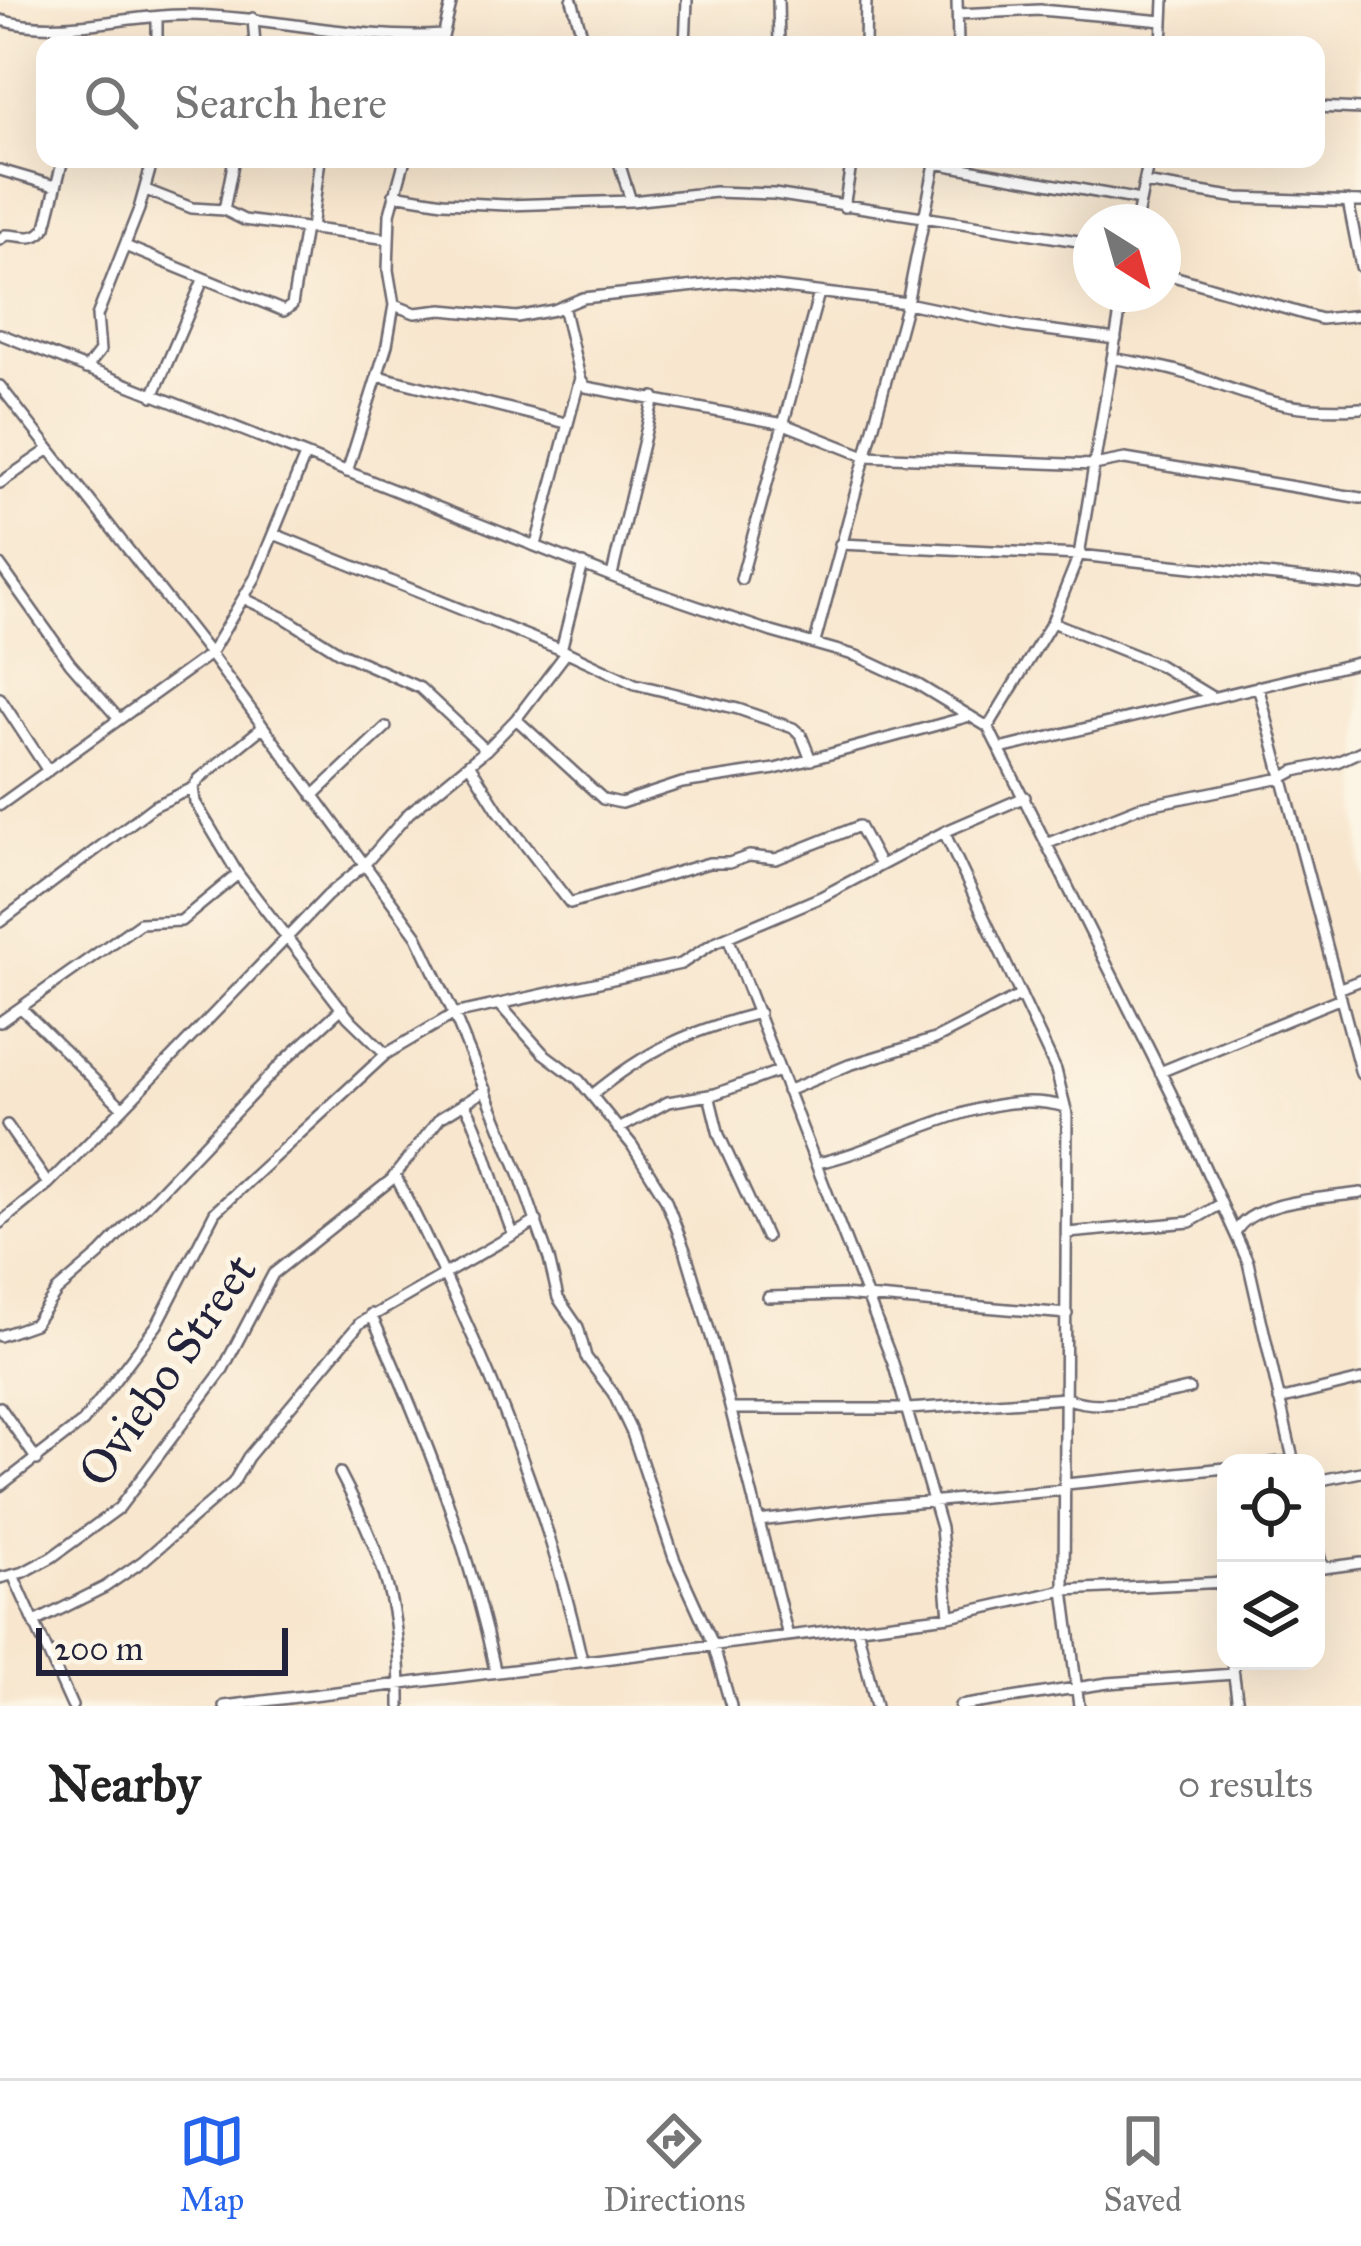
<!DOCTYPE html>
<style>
body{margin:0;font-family:"IM FELL Great Primer",serif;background:#f2f2f2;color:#222}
.controls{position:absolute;right:36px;bottom:36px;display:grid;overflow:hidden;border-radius:24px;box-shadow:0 12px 48px #0002}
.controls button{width:108px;height:108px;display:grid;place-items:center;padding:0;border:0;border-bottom:3px solid #e0e0e0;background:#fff;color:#222;font:60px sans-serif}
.compass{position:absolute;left:1073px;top:204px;width:108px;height:108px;border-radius:50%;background:#fff;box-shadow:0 12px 48px #0002;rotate:143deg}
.scale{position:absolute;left:36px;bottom:30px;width:252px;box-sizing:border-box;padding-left:12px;border:6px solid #22223b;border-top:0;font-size:33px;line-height:42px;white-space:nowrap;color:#22223b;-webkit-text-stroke:9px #fcf5e5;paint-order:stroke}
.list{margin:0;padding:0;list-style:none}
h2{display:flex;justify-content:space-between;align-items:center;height:156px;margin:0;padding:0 48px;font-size:51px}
h2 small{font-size:39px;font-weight:400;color:#767676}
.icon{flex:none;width:66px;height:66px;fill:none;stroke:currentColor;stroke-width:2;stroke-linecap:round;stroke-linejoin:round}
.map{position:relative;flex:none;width:1361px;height:1706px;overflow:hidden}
.search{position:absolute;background:#fff;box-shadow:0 12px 48px #0002;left:36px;right:36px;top:36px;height:132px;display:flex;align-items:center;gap:30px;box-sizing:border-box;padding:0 42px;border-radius:24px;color:#767676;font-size:45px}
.sheet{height:372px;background:#fff}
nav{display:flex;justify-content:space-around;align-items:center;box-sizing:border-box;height:168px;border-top:3px solid #e0e0e0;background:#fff;font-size:33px;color:#767676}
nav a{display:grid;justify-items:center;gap:6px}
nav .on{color:#2563eb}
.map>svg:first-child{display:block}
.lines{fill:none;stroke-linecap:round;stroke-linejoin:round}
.minor-casing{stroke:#6d676e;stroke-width:14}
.minor{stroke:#fff;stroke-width:9}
.labels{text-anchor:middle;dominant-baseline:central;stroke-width:10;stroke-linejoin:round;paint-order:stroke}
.street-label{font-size:48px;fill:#22223b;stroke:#fcf5e5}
</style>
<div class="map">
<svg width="1361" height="1706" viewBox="0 0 1361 1706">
<rect width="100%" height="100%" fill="#fcf5e5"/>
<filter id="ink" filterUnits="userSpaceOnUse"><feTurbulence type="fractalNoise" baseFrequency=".00833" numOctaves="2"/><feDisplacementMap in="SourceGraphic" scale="24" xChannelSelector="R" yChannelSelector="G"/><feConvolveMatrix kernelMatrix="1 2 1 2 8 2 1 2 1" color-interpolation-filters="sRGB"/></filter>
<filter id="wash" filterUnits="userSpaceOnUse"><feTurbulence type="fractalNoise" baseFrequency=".004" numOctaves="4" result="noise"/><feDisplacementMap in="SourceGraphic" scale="48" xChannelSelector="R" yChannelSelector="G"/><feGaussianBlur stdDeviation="2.7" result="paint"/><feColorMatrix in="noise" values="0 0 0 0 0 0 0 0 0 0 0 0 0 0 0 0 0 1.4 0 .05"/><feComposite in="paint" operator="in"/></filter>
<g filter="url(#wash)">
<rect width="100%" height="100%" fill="#f8e6ce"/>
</g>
<g filter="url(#ink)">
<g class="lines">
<g class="minor-casing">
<path id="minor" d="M572,0L585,45
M778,0L779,45
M957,0L958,45
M958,14L1040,10L1163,21
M253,18L255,45
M0,20C61,37 123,15 184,15C272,16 357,41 443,35
M70,27L74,45
M157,45V17
M441,45L452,0
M685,45L687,0
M865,45L866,0
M1162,45L1164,0
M1316,107L1361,109
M618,159L631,201
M935,163L1140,200
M0,170L55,186
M1144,183L1238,198L1361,202
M146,190L192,208L224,210L244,220L389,239
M394,194L443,202L506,205L631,201L715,192L774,194L1091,243
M1348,201L1361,267
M844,207L852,159
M224,210L234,159
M1136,222L1149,159
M311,229L320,159
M0,240L5,235C23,235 35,243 46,227L63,159
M125,246L284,311L292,305L305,228
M1163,273L1321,319L1361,315
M1123,294L1079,555L1052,622L988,727L1171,1093L1248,1262L1294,1463
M394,305L415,313L442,310L517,317L554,310L583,298L734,282L907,303L1023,327L1116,339
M563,306L580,378L586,387L784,424L865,456L1094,465L1125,459L1361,498
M0,334L626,582L772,632L857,656L917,684L988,727
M1112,358C1137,363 1163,366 1187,374C1257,397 1283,413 1361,408
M86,369L100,351L97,316L139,209L153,159
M378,376L566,423
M0,386L210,654L417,936L454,1014L519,1173L549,1259L558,1298L578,1327L586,1357L613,1393L632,1433L674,1558L713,1644L731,1706
M153,396L203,280
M347,472L387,345L394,305L388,270L390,214L405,159
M0,483L48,450
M274,534L567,652L516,719
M840,544L1079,555L1361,585
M536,545L580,378
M0,565L70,663L118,718
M612,575L654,397
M741,579L819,293
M243,598L285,618L339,652L420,688L486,750
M1052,622L1159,665L1212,697
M815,642L907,303L936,159
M561,650L583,564
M567,652L635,684L738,709L793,728L801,735L811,760
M1258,686L1361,1074
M0,698L48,771
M263,727L199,779L193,788L195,802L238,874L348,1017L386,1054
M1000,749L1361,662
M469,764L498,810L570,903L709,863H729L749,856L776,859L859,826L880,865
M313,796L386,727
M0,805L210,654L255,578L305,456
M944,832L1056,1070L1067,1114L1064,1590L1079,1706
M1046,844L1139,807L1282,778L1295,771L1337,762L1361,751
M0,922L154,806L193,788
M728,937L893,1363L941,1528L949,1616
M1338,989L1361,980
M500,1005L543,1053L579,1080L632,1145L665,1198L686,1253L717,1356L788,1636
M22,1009L123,1108
M0,1022L140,923L181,921L238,874
M1160,1072L1341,998
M787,1091L849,1065L935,1039L1021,995
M592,1095C648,1049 689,1031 759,1013
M709,1095L719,1135L766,1237
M463,1103C480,1122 498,1202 513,1233
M7,1125L48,1184
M618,1129L668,1102L715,1094L779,1071
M817,1163C895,1147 987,1084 1065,1107
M395,1175C474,1329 545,1491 582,1660
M0,1223L48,1184L123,1108L327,896L364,865L409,813L486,750L516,719L603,799L621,803L682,783L775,769L970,716
M1068,1233L1190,1222L1221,1204
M1235,1233C1251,1200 1328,1198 1361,1193
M768,1297L842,1295L1067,1314
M371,1314C424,1431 469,1545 495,1670
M0,1336L34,1324L57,1291L100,1254L282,1063L342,1008
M1279,1400L1361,1380
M0,1407L37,1460
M731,1409H908L1066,1398C1103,1413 1152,1396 1189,1389
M1271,1463L1293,1461
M340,1473C385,1559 401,1609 400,1706
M1316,1481L1361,1472
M1066,1484L1226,1468
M0,1486L83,1422L157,1325L215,1212L386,1054L454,1014L681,964L715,942L821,897L944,832L1025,797
M759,1521L881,1506L1065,1490
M1316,1544L1323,1568
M1316,1569L1361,1563
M13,1575L72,1706
M0,1578L24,1572L52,1557L119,1508L222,1371L273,1274L391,1180L440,1118L486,1090
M1221,1583L1226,1618
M37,1621L105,1587L143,1561L233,1483L248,1457L360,1323L537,1221
M857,1627L876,1706
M1232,1661L1238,1706
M224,1706L949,1616L1064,1590L1226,1582
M960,1706L1108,1683L1234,1674"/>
</g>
<use href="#minor" class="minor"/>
</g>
</g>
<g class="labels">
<g class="street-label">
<text transform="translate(167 1370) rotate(-55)">Oviebo Street</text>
</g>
</g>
</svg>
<div class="controls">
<button><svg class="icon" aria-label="locate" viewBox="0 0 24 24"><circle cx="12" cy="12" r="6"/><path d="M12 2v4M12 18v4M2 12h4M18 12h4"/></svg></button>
<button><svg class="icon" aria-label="layers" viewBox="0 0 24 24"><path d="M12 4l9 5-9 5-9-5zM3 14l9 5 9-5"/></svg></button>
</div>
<svg class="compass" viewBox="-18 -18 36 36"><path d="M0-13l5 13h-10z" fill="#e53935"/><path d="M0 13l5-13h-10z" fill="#767676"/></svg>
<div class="scale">200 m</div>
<div class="search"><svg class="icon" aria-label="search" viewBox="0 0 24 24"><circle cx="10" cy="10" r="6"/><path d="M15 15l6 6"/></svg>Search here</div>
</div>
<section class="sheet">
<h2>Nearby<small>0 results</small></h2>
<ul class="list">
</ul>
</section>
<nav>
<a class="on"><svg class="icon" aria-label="map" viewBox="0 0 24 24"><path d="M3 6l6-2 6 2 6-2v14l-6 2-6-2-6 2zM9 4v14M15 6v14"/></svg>Map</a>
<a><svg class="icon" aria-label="directions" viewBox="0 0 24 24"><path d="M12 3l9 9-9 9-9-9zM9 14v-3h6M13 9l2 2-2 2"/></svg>Directions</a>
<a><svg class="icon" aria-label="saved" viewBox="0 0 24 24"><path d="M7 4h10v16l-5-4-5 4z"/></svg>Saved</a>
</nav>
